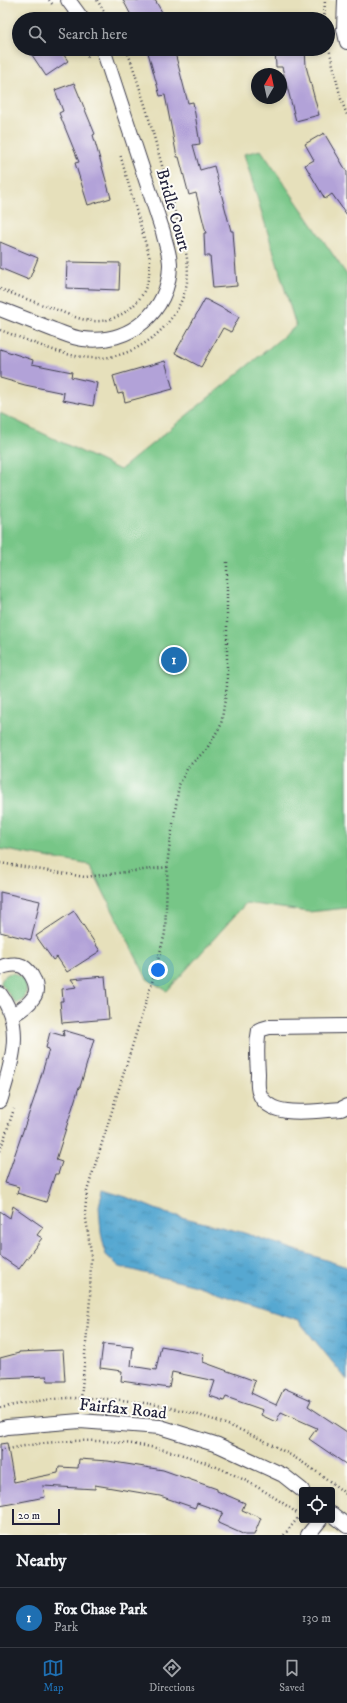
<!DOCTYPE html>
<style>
body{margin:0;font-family:"IM FELL DW Pica",serif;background:#242831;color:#f1f3f6}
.controls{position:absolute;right:12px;bottom:12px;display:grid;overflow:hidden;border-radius:4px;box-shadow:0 2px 6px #0003}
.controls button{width:36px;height:36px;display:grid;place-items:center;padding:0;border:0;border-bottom:1px solid #363941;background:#171b24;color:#f1f3f6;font:20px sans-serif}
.compass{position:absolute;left:251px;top:68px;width:36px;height:36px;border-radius:50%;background:#171b24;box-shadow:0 2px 6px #0003;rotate:9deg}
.scale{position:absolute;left:12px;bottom:10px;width:48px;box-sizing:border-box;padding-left:4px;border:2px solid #22223b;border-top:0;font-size:11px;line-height:14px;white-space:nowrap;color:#22223b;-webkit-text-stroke:3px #fdfcf7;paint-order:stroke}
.you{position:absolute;left:158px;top:970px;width:14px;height:14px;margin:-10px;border:3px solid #fff;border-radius:50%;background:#1a73e8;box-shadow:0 0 0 6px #1a73e833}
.badge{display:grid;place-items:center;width:26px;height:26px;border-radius:50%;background:#1f6fb2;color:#fff;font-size:13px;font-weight:700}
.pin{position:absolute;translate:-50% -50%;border:2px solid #fff;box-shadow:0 1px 4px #0006}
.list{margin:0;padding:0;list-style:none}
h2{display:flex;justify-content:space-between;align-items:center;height:52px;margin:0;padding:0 16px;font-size:17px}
h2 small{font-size:13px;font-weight:400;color:#9ea1a6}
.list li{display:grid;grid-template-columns:26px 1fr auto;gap:12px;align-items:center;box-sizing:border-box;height:60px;padding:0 16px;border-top:1px solid #363941}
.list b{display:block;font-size:15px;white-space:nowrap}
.list p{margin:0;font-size:13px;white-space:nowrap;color:#9ea1a6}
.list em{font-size:13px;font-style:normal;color:#9ea1a6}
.icon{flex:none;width:22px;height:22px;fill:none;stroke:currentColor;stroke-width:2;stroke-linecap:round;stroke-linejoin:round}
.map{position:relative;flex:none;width:347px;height:1535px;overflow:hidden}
.search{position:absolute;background:#171b24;box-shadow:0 2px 6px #0003;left:12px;right:12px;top:12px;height:44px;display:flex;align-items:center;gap:10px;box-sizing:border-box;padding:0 14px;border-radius:22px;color:#9ea1a6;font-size:15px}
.sheet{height:112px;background:#171b24}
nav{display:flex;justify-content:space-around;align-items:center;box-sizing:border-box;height:56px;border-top:1px solid #363941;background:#171b24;font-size:11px;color:#9ea1a6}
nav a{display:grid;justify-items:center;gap:2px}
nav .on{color:#1f6fb2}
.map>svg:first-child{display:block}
.green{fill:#77c687;stroke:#4c7461}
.water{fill:url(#water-ripples);stroke:#3c6586}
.building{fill:#b2a2d8}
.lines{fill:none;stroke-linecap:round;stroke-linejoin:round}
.minor-casing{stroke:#3f3e4e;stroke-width:16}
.path{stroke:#3f3e4e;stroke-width:2.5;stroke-dasharray:1 3;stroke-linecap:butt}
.minor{stroke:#fff;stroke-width:14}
.labels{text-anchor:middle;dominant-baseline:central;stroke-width:4;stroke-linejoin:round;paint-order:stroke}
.street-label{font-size:17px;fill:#22223b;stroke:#fdfcf7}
</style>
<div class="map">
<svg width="347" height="1535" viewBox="0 0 347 1535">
<defs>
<pattern id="water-ripples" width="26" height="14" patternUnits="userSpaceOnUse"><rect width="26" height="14" fill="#56a8d1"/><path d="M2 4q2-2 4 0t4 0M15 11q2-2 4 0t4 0" fill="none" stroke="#4788ab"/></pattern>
</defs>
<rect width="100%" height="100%" fill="#fdfcf7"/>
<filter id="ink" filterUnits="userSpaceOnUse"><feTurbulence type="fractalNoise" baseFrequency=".025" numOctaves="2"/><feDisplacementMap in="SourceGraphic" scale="8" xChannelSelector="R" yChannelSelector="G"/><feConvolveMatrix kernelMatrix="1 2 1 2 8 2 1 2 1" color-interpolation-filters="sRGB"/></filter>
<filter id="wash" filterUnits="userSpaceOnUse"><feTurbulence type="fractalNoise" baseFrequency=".012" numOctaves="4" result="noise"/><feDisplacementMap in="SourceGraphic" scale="16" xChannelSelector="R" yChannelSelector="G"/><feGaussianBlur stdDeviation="0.9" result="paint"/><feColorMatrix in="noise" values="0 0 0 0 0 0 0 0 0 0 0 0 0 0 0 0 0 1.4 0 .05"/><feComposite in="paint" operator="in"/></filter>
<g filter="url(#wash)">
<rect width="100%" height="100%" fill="#e6e0bb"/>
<path class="green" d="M261,150L347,275V908L309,912L246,903L167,991L147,979L90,865L0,849V413L120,470L296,326L244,154Z
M12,973C26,976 29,986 24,999L16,1004L1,983C2,977 6,974 12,973Z"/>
<path class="water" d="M103,1190L126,1197L165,1213L241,1232L347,1267V1380L298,1320L193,1285L120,1267L106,1255L101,1233L99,1206Z"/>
<g id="blocks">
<path class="building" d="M123,0H155L166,19H133Z
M28,49H60L68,61L46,76Z
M147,49H174L188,103L193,102L200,144L193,145L200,170L214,166L231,231H233L237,286L213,288L210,256H205L204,233H206L196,193L189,195L179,157H177L165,95L160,96Z
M275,49H305L306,66L319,115L296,121L282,67H276Z
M74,83L95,134L93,135L111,198L88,205L75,163L79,162L59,113L63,111L55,90Z
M324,133L347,172V215L332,194L325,199L305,165L314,160L305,144Z
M0,242L38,258L29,280L0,268Z
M67,262L120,263L119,290L66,288Z
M205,299L239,317L231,332L223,328L201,367L175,353Z
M0,349L33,360L32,364L72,372L71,377L97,383L93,406L63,400L64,393L25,385L0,378Z
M165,361L173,389L125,402L123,393L118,394L113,376Z
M0,892L40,901L31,940L0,932Z
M74,911L100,951L67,972L57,957L53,960L36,936Z
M105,976L109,1019L62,1023L60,1001H63L62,989L77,987L71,979Z
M63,1030L94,1039L80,1087H79L56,1160L62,1162L58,1174H55L46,1202L17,1193L19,1187L5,1183L35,1096L49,1049L46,1048L50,1032L64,1036Z
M13,1206L43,1227L37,1235L42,1238L19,1269L0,1256V1211L10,1218Z
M103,1344L133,1347L131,1366L156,1370L161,1346L204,1354L203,1362L255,1381L251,1393L276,1405L284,1388L311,1400L308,1406L347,1432V1465L309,1439L317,1428L281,1412L276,1422L261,1415L263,1410L226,1397L224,1401L210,1396L215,1381L172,1372L169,1388L121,1381L122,1371L100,1368Z
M63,1350L65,1381H48L47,1376L0,1378V1358L19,1353V1352Z
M7,1443L14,1482L58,1473L59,1467L78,1468L79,1459L108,1461L163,1470L217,1489V1491L245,1503L242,1510L261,1518L254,1535H245L218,1523L223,1512L197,1503L195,1508L160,1496L95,1485V1489L43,1486L45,1497L0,1506V1444Z"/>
</g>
</g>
<g filter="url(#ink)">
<use href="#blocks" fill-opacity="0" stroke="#3f3e4e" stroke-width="1"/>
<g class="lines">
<g class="minor-casing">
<path id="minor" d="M68,0L82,19
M345,0L344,29L347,42
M0,309C18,316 36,323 54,330C63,333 73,338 83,339C129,345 169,312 170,265C170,254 165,242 163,232L103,49
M0,968C5,965 16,963 22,966C31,971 41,988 33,998C28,1006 19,1011 11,1016
M0,994C25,1027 11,1066 0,1101
M347,1026L269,1027L259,1030C256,1044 257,1058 258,1073C258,1079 257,1087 259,1092C268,1121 318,1110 341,1109L347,1106
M0,1429L7,1427L80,1421L160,1427L218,1445L283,1475L302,1490
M332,1514L347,1526
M308,1535L320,1520"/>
</g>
<path class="path" d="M49,0L53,5
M97,0L109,19
M324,19L325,0
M328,44L341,99L347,115
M84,49L89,60
M0,289C18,296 37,303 55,309C67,314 80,320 93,321C114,323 137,308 145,289C149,279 150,270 150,259L120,154
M0,330C31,341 66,359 99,358C139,357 177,325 186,287C189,274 188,261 185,248L146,108L131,61L126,49
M0,863L85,877L168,867
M0,1151L14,1109
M81,1399L90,1299L91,1253L85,1212L87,1191L154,976L165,933L168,857L179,785L188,767L206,750L221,725L227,686V562
M0,1408C23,1403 46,1399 69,1398C172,1396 268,1429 347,1495
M0,1451C109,1425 214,1449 302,1517
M284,1535L302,1513"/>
<use href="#minor" class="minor"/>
</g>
</g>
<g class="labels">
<g class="street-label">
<text transform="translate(173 210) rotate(74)">Bridle Court</text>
<text transform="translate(123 1409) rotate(6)">Fairfax Road</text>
</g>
</g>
</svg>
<div class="controls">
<button><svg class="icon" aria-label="locate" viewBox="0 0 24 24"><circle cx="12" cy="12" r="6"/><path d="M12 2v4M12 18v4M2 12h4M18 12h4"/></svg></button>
</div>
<svg class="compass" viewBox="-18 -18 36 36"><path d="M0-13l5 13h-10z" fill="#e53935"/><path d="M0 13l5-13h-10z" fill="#9ea1a6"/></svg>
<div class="scale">20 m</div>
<div class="you"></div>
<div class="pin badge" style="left:174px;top:660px">1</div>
<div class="search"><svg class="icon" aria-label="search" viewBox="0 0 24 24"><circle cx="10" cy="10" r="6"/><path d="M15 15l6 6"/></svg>Search here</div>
</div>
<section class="sheet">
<h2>Nearby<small></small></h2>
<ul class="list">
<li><span class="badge">1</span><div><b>Fox Chase Park</b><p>Park</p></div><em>130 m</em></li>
</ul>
</section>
<nav>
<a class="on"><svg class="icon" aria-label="map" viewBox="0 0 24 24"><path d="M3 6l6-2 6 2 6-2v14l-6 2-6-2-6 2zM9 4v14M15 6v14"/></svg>Map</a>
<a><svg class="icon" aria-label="directions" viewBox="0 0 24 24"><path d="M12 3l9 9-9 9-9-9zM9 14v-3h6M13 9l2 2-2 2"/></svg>Directions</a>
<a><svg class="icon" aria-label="saved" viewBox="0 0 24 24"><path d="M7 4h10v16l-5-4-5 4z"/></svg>Saved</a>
</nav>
